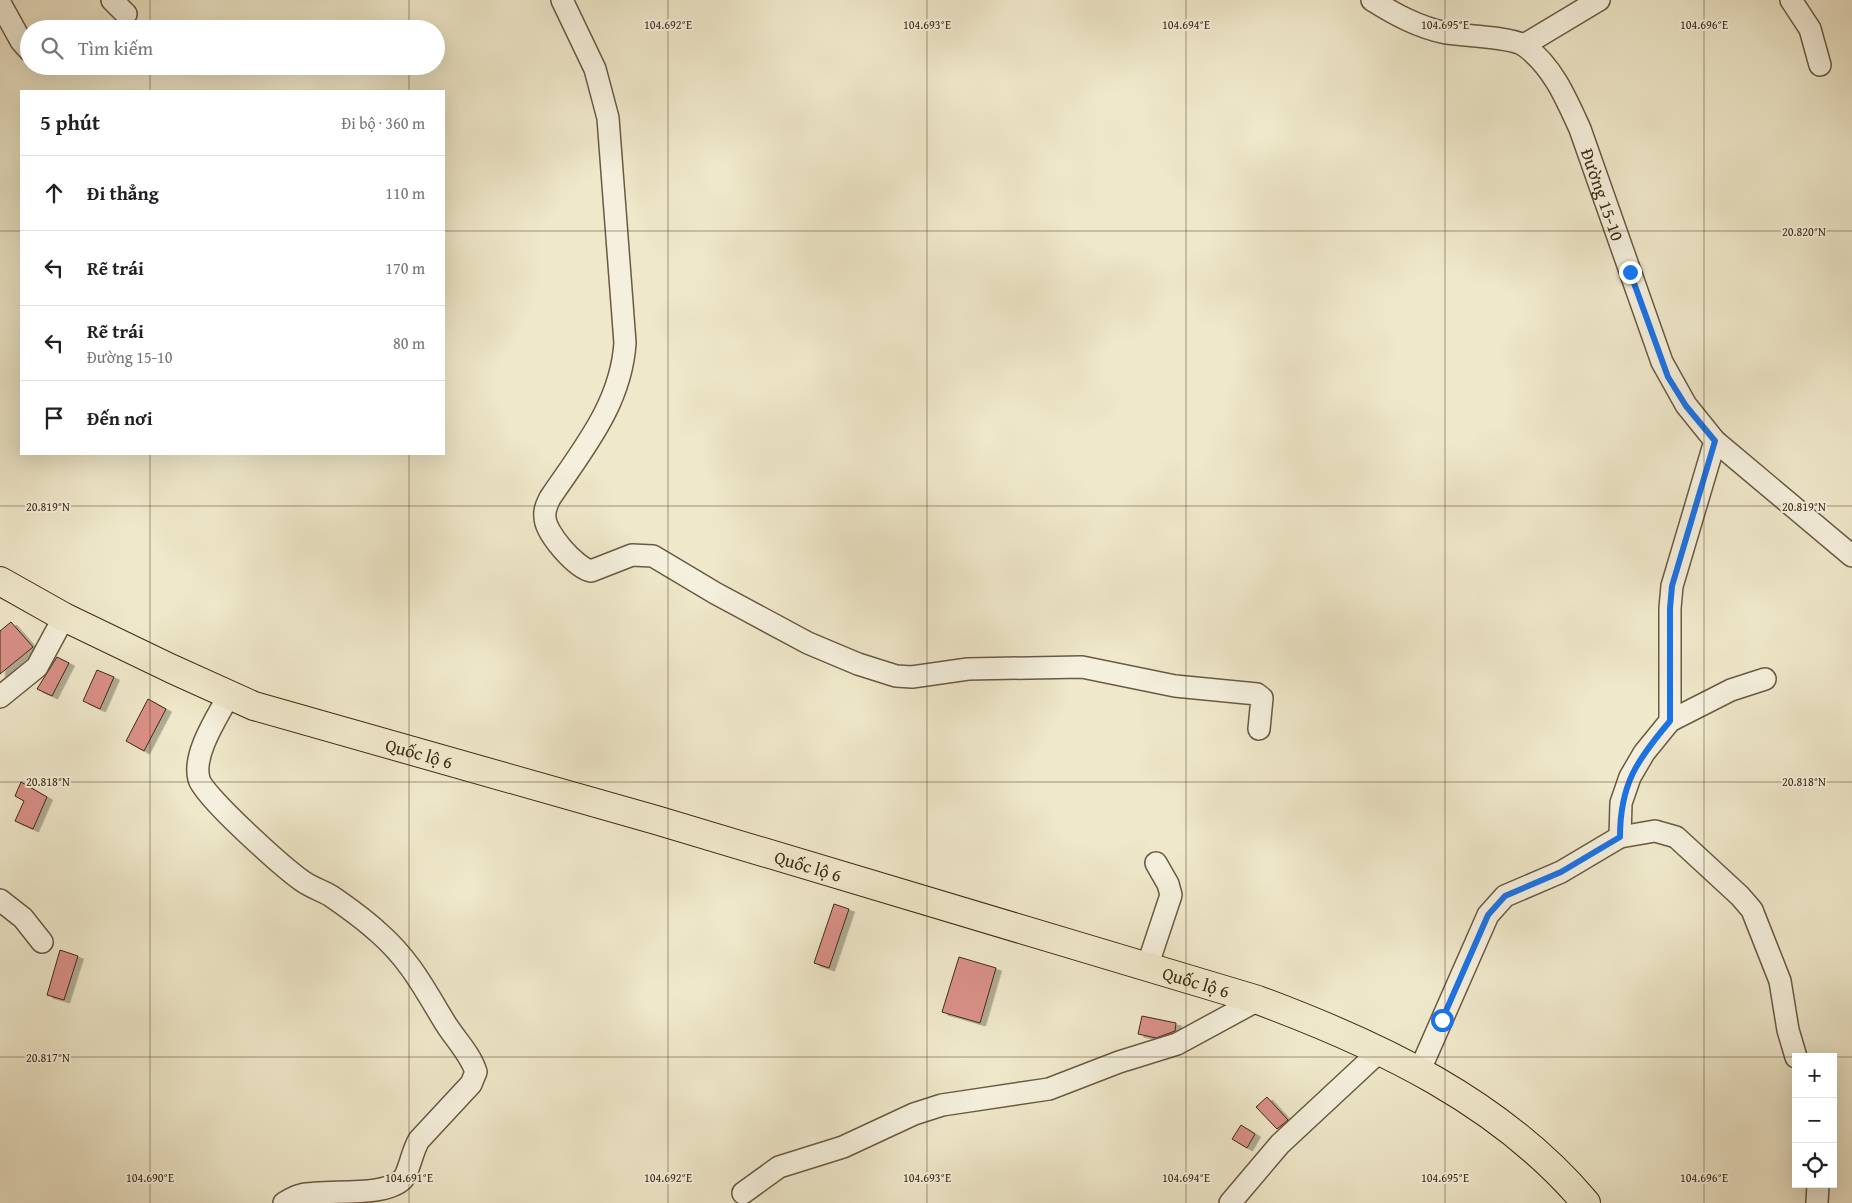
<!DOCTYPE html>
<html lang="vi">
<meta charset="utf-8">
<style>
body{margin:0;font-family:"Gentium Book Plus",serif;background:#f6f6f6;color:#202124}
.controls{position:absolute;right:15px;bottom:15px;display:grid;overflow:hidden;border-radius:0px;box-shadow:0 5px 20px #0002}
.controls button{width:45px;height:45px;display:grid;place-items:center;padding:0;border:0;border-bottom:1px solid #e0e0e0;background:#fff;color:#202124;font:25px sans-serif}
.stop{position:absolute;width:15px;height:15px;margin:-11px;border:4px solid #1a73e8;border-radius:50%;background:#fff}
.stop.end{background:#1a73e8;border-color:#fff;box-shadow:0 1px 5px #0008}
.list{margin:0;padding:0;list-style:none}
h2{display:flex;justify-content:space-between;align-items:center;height:65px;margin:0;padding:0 20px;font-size:21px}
h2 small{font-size:16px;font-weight:400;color:#757577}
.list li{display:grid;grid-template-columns:32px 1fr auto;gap:15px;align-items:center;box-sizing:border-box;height:75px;padding:0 20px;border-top:1px solid #e0e0e0}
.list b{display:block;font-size:19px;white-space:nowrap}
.list p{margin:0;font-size:16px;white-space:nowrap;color:#757577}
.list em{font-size:16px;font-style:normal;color:#757577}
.icon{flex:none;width:28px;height:28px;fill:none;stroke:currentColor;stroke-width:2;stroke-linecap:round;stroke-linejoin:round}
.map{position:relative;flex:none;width:1852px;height:1203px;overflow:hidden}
.search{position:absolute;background:#fff;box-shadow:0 5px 20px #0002;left:20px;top:20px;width:425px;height:55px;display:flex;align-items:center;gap:12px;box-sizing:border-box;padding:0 18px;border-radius:28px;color:#757577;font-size:19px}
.panel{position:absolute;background:#fff;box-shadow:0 5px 20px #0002;left:20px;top:90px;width:425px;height:365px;border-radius:0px}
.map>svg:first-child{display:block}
.building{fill:#da9188;stroke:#3d2b15;filter:url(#shadow)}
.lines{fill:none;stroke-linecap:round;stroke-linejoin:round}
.minor-casing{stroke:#6a5a42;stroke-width:24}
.highway-casing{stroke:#3d2b15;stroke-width:30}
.minor{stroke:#f5f0dd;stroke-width:21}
.highway{stroke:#efe8ca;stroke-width:28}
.route{stroke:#1a73e8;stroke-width:6}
.ticks{fill:none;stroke:#3d2b15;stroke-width:1;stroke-opacity:0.45}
.labels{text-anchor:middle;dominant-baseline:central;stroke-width:4;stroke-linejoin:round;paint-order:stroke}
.street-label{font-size:18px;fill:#3d2b15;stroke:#f5f0dd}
.ticks-label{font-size:12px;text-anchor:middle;fill:#3d2b15;stroke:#f5f0dd;stroke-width:4;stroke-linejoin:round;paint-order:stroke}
</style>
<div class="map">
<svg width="1852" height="1203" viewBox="0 0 1852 1203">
<defs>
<filter id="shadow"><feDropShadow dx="5.5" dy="3" stdDeviation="0" flood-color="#0004"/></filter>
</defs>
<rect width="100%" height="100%" fill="#efe8ca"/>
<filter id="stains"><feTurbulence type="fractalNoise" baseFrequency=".004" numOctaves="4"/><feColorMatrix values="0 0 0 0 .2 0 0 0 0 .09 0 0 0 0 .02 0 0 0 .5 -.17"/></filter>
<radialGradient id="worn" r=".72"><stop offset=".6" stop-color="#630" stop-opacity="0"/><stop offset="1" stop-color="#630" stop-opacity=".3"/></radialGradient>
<path class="building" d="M11,622L33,647L0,674V631Z
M57,657L69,663L52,696L37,689Z
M97,670L114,677L100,709L83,701Z
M148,699L166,709L144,751L126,741Z
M21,782L47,797L33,829L15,821L24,801L15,796Z
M834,904L849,909L829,968L814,963Z
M60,950L78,956L64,1000L47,995Z
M959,957L996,968L980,1023L942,1012Z
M1142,1016L1176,1023L1175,1031L1156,1038L1138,1034Z
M1267,1097L1288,1120L1277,1129L1256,1107Z
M1241,1125L1255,1134L1247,1148L1232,1139Z"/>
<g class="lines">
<g class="minor-casing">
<g id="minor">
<path d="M112,0L126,14"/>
<path d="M562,0L595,69L608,118L625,343C621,404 583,449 550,498C547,504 544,510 545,517C545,533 576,568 591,571L632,555L653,556L715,593L808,643L858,664L896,676L912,677L968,669L1082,667L1175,686L1257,694L1262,698L1259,729"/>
<path id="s1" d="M1372,0C1396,15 1418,27 1446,33C1464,36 1513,37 1525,46C1553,67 1566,98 1580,129L1662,362L1686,405L1715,441L1852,556"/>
<path d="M1791,0L1810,29L1820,65"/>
<path d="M0,3L21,41L29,50"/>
<path d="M1524,45L1599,0"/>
<path d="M229,695C218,716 192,754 199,779C203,796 283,867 301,880C310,887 321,890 331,896C347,907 365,920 379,933C409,959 424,988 444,1021C454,1038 470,1053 476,1072L471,1084L419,1140C412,1151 409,1172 403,1179C384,1198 328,1189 301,1195C295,1196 289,1200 284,1203"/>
<path d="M0,697L37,667L64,617"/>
<path d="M1670,721V608L1672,586L1715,441"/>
<path d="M1620,837L1621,803L1630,777L1644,753L1670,721L1731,690L1765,679"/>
<path d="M0,900L23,918L42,942"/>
<path d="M1147,967L1171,895L1168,884L1156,863"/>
<path d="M1419,1072L1488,915L1505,896L1561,872L1620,837L1655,831L1676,837L1740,896L1752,910L1780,981L1788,1030L1796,1057"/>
<path d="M743,1193L779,1167L843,1147L914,1114L942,1105L1049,1089L1119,1062L1177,1044L1258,1000"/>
<path d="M1230,1203L1280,1144L1381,1050"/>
<path d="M1817,1203L1818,1184"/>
</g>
</g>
<g class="highway-casing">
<g id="highway">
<path id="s2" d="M0,581L64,617L172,669L254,706L656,820L1258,1000C1379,1045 1501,1102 1586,1203"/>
</g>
</g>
<use href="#minor" class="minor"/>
<use href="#highway" class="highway"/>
</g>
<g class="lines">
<path class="route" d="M1442,1020L1488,915L1505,896L1561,872L1620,837C1620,784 1637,760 1670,721V608L1672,586L1715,441L1686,406L1668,377L1630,272"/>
</g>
<path class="ticks" d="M150,0V29M409,0V29M668,0V1203M927,0V1203M1186,0V1203M1445,0V1203M1704,0V1203M150,66V91M409,66V91M0,231H21M444,231H1852M150,454V1203M409,454V1203M0,506H1852M0,782H1852M0,1057H1796M1833,1057H1852"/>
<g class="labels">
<g class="street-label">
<text stroke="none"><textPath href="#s1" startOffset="332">Đường 15-10</textPath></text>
<text stroke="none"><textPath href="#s2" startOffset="455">Quốc lộ 6</textPath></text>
<text stroke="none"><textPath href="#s2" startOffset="860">Quốc lộ 6</textPath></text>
<text stroke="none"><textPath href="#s2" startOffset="1265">Quốc lộ 6</textPath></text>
</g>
</g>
<g class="ticks-label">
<text x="668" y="29">104.692°E</text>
<text x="927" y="29">104.693°E</text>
<text x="1186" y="29">104.694°E</text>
<text x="1445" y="29">104.695°E</text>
<text x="1704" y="29">104.696°E</text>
<text x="1804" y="236">20.820°N</text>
<text x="48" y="511">20.819°N</text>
<text x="1804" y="511">20.819°N</text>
<text x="48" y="786">20.818°N</text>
<text x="1804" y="786">20.818°N</text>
<text x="48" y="1062">20.817°N</text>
<text x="150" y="1182">104.690°E</text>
<text x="409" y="1182">104.691°E</text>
<text x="668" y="1182">104.692°E</text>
<text x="927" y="1182">104.693°E</text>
<text x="1186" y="1182">104.694°E</text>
<text x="1445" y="1182">104.695°E</text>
<text x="1704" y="1182">104.696°E</text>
</g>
<rect width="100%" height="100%" filter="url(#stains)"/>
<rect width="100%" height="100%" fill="url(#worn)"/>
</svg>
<div class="controls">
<button>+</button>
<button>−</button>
<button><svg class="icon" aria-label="locate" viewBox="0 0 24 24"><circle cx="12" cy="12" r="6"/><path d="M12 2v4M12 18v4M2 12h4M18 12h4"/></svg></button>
</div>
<div class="stop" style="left:1442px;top:1020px"></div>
<div class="stop end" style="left:1630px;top:272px"></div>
<div class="search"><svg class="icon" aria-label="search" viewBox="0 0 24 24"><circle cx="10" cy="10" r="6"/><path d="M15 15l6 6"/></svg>Tìm kiếm</div>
<section class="panel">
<h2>5 phút<small>Đi bộ · 360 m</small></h2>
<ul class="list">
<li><svg class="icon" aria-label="ahead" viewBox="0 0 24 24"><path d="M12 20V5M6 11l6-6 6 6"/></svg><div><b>Đi thẳng</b></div><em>110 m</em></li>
<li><svg class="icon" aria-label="left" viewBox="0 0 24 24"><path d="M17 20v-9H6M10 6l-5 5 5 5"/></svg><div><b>Rẽ trái</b></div><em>170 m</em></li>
<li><svg class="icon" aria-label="left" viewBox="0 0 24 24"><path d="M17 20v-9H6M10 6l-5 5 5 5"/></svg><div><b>Rẽ trái</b><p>Đường 15-10</p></div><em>80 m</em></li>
<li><svg class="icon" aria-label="arrive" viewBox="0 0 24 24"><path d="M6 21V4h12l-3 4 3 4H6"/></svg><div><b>Đến nơi</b></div></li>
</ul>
</section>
</div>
